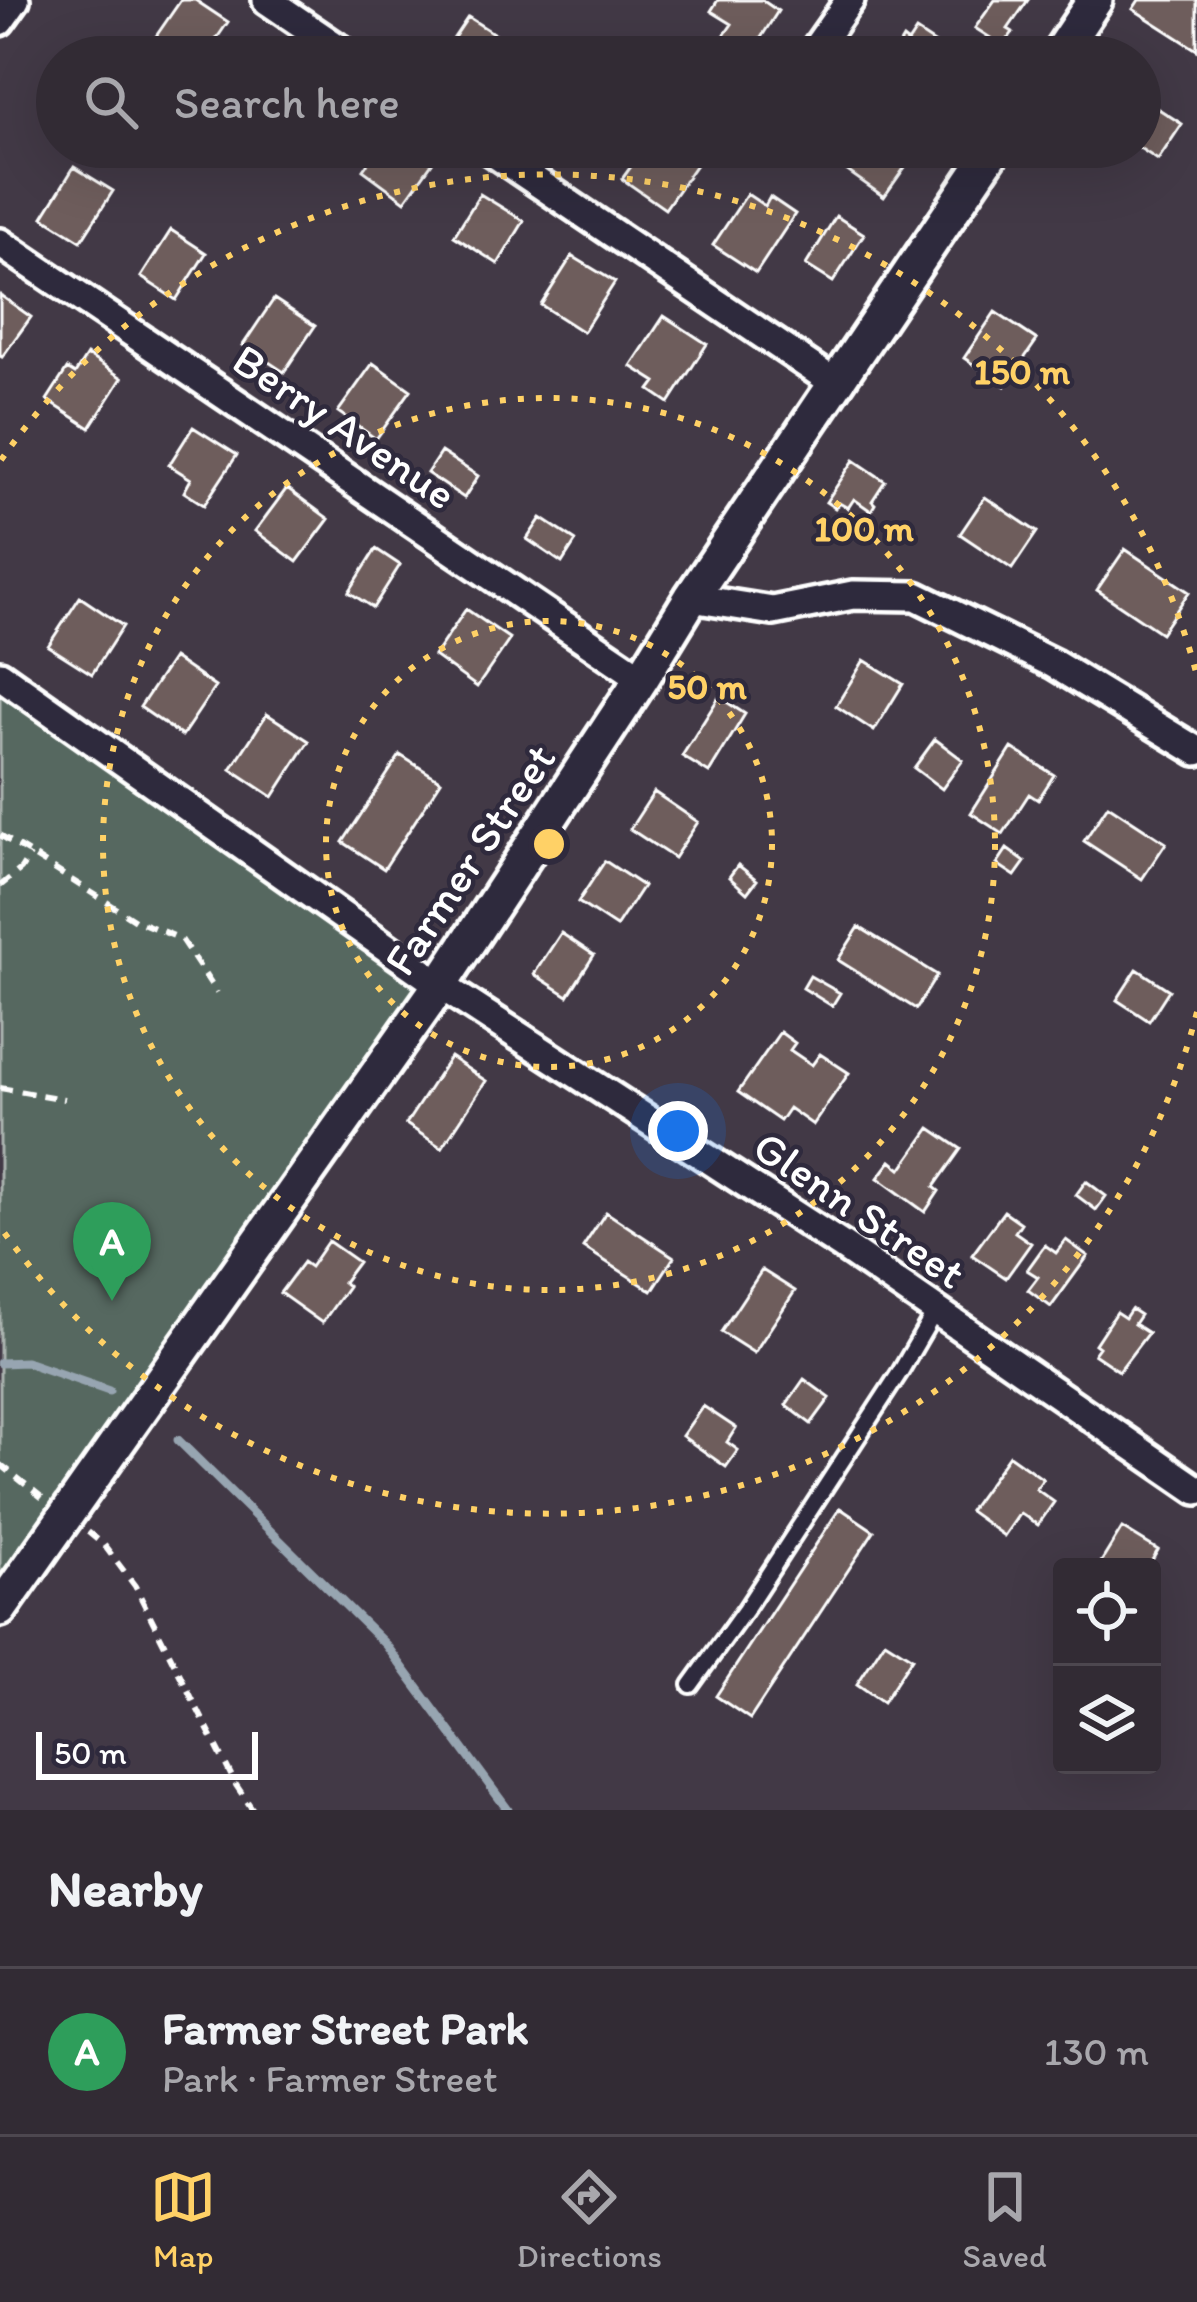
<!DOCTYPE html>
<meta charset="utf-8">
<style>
body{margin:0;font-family:Itim,sans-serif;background:#3d3740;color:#f1f3f6}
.controls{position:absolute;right:36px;bottom:36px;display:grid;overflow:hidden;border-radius:12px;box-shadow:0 12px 48px #0002}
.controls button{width:108px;height:108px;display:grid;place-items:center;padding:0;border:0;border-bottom:3px solid #4d474f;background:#322b34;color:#f1f3f6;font:60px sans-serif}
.scale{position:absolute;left:36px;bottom:30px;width:222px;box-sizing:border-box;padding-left:12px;border:6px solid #fff;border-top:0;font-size:33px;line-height:42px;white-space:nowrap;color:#fff;-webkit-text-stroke:9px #2f2a3d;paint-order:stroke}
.you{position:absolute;left:678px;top:1131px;width:42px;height:42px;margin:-30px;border:9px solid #fff;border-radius:50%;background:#1a73e8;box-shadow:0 0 0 18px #1a73e833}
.badge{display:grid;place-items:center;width:78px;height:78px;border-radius:50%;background:#ffd166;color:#fff;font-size:39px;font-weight:700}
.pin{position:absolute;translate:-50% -99px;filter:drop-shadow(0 3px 6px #0008)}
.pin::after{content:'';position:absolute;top:63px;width:42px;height:36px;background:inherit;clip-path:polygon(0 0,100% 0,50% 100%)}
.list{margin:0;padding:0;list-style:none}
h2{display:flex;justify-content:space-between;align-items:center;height:156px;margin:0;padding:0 48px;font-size:51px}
h2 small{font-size:39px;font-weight:400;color:#a8a7ac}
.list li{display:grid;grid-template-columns:78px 1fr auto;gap:36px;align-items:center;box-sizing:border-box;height:168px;padding:0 48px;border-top:3px solid #4d474f}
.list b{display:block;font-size:45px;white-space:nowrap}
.list p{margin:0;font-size:39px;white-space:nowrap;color:#a8a7ac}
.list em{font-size:39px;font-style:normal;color:#a8a7ac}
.icon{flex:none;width:66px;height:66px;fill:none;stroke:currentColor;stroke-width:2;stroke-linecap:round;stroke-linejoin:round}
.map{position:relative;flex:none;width:1197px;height:1810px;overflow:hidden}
.search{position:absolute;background:#322b34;box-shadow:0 12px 48px #0002;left:36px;right:36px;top:36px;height:132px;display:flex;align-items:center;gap:30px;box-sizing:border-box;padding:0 42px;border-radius:66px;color:#a8a7ac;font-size:45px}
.sheet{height:324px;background:#322b34}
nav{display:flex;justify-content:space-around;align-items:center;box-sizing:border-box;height:168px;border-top:3px solid #4d474f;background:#322b34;font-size:33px;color:#a8a7ac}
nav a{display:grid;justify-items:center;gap:6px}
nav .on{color:#ffd166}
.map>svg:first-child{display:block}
.green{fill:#576860;stroke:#abb4b0;stroke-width:3}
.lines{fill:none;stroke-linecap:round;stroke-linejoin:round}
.stream{stroke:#97a5b1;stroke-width:9}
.building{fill:#6e5d5b;stroke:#fff;stroke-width:3}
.service-casing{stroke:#fff;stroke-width:22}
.minor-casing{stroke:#fff;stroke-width:36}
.tertiary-casing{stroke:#fff;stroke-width:42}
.path{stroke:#fff;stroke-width:6;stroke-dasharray:12 9;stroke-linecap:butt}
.service{stroke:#2f2a3d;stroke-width:14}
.minor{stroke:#2f2a3d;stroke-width:27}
.tertiary{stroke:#2f2a3d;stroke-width:33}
.ring{fill:none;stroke:#ffd166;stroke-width:6;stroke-dasharray:6 12}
.labels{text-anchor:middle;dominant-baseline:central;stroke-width:9;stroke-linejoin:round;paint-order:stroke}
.street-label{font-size:45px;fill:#fff;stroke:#2f2a3d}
.centre{fill:#ffd166;stroke:#2f2a3d;stroke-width:6}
.ring-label{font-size:36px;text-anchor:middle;font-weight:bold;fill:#ffd166;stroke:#2f2a3d;stroke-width:9;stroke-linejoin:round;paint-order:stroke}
</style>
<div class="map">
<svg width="1197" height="1810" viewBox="0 0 1197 1810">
<rect width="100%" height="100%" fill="#423946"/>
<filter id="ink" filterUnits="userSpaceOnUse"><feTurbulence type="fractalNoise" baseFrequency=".00833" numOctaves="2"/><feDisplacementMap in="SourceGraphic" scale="24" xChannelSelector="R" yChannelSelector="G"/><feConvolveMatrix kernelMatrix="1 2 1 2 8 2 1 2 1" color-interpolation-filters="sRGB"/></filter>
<g filter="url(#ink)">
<path class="green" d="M0,688L446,974L0,1628Z"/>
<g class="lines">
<path class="stream" d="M0,1363L26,1362L109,1391
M178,1440L386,1645L508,1810"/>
</g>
<path class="building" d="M181,0H195L228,22L204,57H174L152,42Z
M718,0H762L778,11L750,55L723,37L732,24L711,11Z
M995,0H1028L1008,29L1013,32L1003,46L975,28Z
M1139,0H1197V50L1133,9Z
M468,17L510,44L501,57H441Z
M916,31L948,52L944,57H903L908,49L900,44L903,39L908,43Z
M1140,97L1182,124L1158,160L1138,147Z
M379,147H410L432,163L405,201L363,170Z
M645,147H674L697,163L665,209L622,179Z
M858,147H877L905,167L884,197L843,168Z
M74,167L113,191L81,241L43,217Z
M480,194L524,221L498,264L454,236Z
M747,194L765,206L770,197L795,214L756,273L713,245Z
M836,216L864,234L833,282L806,265Z
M171,230L206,253L176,300L141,277Z
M572,256L615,282L583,332L541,305Z
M0,295L31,317L2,357L0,356Z
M274,299L315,326L284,372L243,345Z
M995,312L1037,340L1005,386L964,358Z
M664,316L707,344L669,403L650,390L656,382L631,366Z
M87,355L122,378L90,428L47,400L67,369L75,374Z
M373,363L411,390L376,439L338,412Z
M193,427L237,455L204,505L184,492L191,479L169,465Z
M441,452L478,476L464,498L427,473Z
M854,460L885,481L872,501L875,504L871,511L854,499L848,508L839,503L835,508L826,502Z
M287,488L329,519L297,562L255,531Z
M985,497L1037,532L1012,569L960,534Z
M541,518L576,541L562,563L527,539Z
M376,549L400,565L373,608L349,592Z
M1125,549L1189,592L1161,633L1097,590Z
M80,597L123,626L92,674L48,646Z
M466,609L510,639L477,687L434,656Z
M173,658L215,687L182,736L140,707Z
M864,660L903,684L874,731L836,706Z
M719,697L745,714L709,773L682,756Z
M267,714L309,741L273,797L231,769Z
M935,739L963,760L942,789L914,768Z
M1012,748L1054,775L1038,800L1029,794L1003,834L971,813Z
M400,755L441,781L384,869L343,842Z
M654,792L698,822L674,858L630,829Z
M1108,805L1166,843L1142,879L1084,841Z
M1007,849L1025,862L1015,876L997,864Z
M605,861L643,886L616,927L578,902Z
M738,865L757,880L747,893L729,877Z
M859,927L937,975L916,1009L838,960Z
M561,933L594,955L568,996L534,974Z
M1137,969L1169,990L1149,1021L1117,1000Z
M810,976L840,993L832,1006L803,988Z
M780,1032L795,1043L790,1050L812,1065L820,1054L849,1073L813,1125L789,1108L780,1121L738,1092Z
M450,1057L486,1081L442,1148L406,1124Z
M930,1128L961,1149L934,1187L939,1191L925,1212L878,1178L891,1161L901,1169Z
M1086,1181L1106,1196L1096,1210L1076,1195Z
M1004,1211L1021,1223L1015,1232L1031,1243L1006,1278L972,1255Z
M606,1212L674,1257L652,1291L583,1247Z
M1066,1240L1088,1256L1051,1307L1028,1290L1038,1277L1027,1270L1045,1245L1056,1253Z
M328,1241L358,1262L343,1282L348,1286L322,1323L280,1293L303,1262L310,1267Z
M762,1270L795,1291L754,1353L721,1332Z
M1131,1309L1140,1315L1134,1324L1148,1333L1119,1371L1094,1354L1099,1347L1095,1344L1116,1312L1125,1318Z
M804,1379L830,1398L811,1424L786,1405Z
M703,1406L736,1428L727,1442L738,1450L726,1467L682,1436Z
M1009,1455L1043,1479L1036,1489L1054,1502L1038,1525L1020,1513L1004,1536L969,1511Z
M840,1508L874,1531L750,1719L716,1696Z
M1122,1528L1158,1550L1148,1567H1098Z
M885,1641L912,1658L883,1702L857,1684Z"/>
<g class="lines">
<g class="service-casing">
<path id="service" d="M691,1685L745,1610L900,1372L936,1310"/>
</g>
<g class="minor-casing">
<path id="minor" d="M267,0L351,57
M0,21L15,0
M810,57L850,0
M485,147L835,383
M0,243L642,678
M691,598L773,611L853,595L916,596L1054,664L1197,751
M0,675L440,985L841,1245L1197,1490"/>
</g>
<g class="tertiary-casing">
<path id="tertiary" d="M1057,57L1095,0
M0,1609L440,985L642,678L691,598L995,147"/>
</g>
<path class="path" d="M0,835L135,920L181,939L217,993
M0,886L21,869L30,855
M0,1088L64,1099
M0,1464L44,1499
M88,1532L104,1545L135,1586L236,1785L253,1810"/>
<use href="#service" class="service"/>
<use href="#minor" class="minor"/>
<use href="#tertiary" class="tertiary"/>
</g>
</g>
<g class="ring">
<circle cx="549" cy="844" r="223"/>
<circle cx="549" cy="844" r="446"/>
<path d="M1197 1012A669 669 0 0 1 1 1228M1 460A669 669 0 0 1 1197 676"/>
</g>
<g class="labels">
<g class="street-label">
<text transform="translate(345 426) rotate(34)">Berry Avenue</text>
<text transform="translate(469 859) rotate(-56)">Farmer Street</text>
<text transform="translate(860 1209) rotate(34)">Glenn Street</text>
</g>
</g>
<circle cx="549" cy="844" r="18" class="centre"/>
<g class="ring-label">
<text x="1022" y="384">150 m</text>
<text x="864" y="541">100 m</text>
<text x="707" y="699">50 m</text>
</g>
</svg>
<div class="controls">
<button><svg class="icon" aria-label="locate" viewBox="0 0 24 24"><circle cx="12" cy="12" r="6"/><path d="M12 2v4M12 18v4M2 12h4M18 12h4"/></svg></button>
<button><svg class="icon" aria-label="layers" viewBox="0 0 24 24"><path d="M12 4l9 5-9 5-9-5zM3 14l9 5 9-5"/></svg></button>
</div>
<div class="scale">50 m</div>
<div class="you"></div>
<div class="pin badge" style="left:112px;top:1301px;background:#2e9e5b">A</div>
<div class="search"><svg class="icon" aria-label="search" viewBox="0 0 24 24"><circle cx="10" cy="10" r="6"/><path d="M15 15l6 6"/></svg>Search here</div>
</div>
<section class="sheet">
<h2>Nearby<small></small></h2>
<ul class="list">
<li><span class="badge" style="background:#2e9e5b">A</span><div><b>Farmer Street Park</b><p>Park · Farmer Street</p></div><em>130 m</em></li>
</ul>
</section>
<nav>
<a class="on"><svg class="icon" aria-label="map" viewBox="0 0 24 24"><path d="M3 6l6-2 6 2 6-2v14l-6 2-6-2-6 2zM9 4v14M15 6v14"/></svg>Map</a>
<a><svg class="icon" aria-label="directions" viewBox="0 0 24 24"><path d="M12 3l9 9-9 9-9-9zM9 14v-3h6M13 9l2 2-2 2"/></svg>Directions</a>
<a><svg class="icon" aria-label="saved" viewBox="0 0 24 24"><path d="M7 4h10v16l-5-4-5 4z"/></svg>Saved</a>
</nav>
